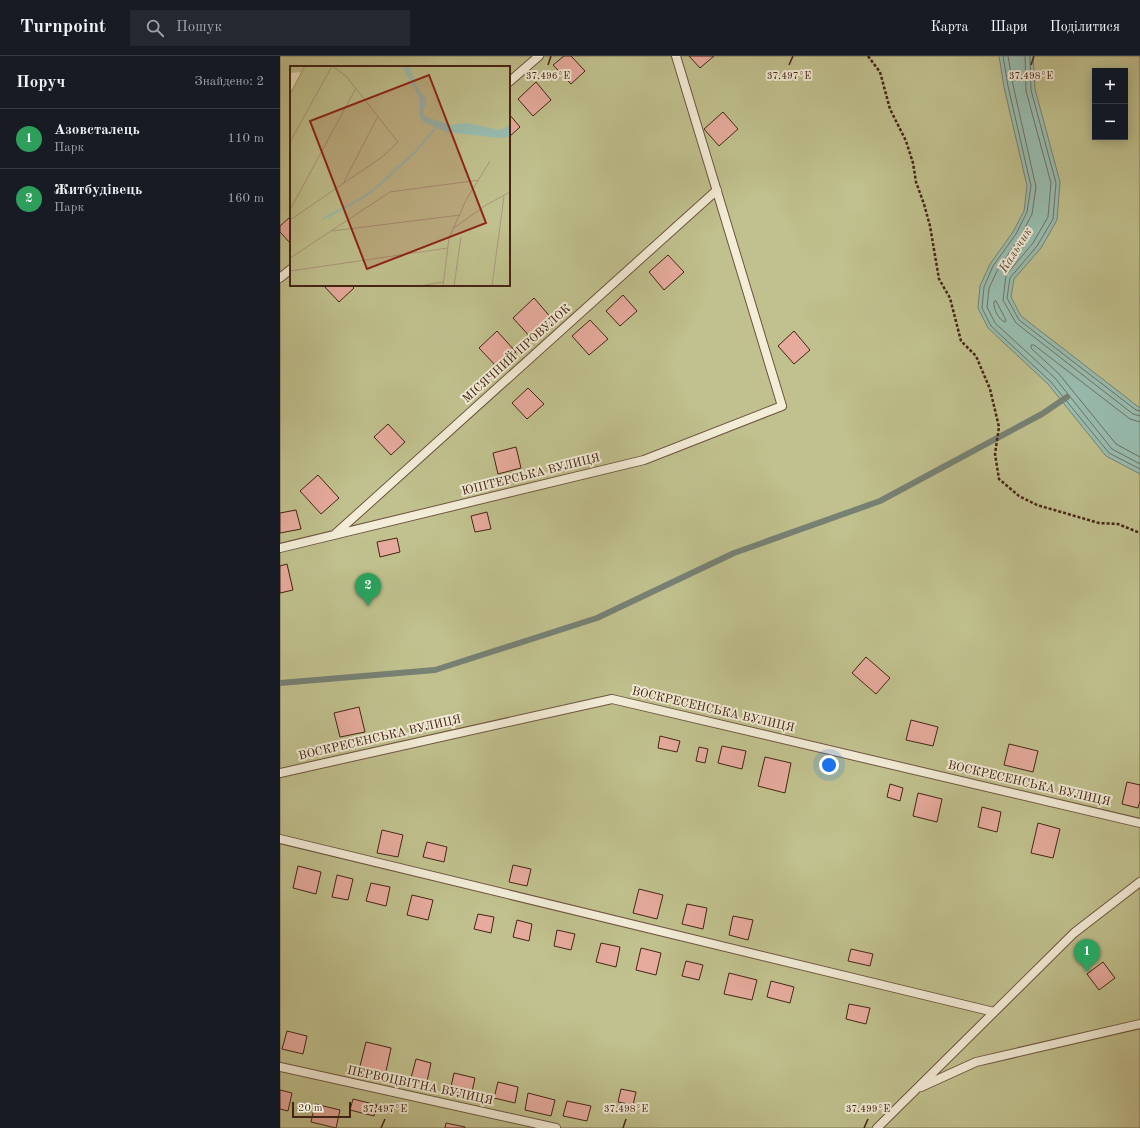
<!DOCTYPE html>
<html lang="uk">
<meta charset="utf-8">
<style>
body{margin:0;font-family:"Old Standard TT",serif;background:#242831;color:#f1f3f6}
.controls{position:absolute;right:12px;top:12px;display:grid;overflow:hidden;border-radius:0px;box-shadow:0 2px 10px #0003}
.controls button{width:36px;height:36px;display:grid;place-items:center;padding:0;border:0;border-bottom:1px solid #363941;background:#171b24;color:#f1f3f6;font:20px sans-serif}
.scale{position:absolute;left:12px;bottom:10px;width:59px;box-sizing:border-box;padding-left:4px;border:2px solid #452415;border-top:0;font-size:11px;line-height:14px;white-space:nowrap;color:#452415;-webkit-text-stroke:3px #f3edd8;paint-order:stroke}
.you{position:absolute;left:549px;top:709px;width:14px;height:14px;margin:-10px;border:3px solid #fff;border-radius:50%;background:#1a73e8;box-shadow:0 0 0 6px #1a73e833}
.badge{display:grid;place-items:center;width:26px;height:26px;border-radius:50%;background:#0b8043;color:#fff;font-size:13px;font-weight:700}
.pin{position:absolute;translate:-50% -33px;filter:drop-shadow(0 1px 2px #0008)}
.pin::after{content:'';position:absolute;top:21px;width:14px;height:12px;background:inherit;clip-path:polygon(0 0,100% 0,50% 100%)}
.list{margin:0;padding:0;list-style:none}
h2{display:flex;justify-content:space-between;align-items:center;height:52px;margin:0;padding:0 16px;font-size:17px}
h2 small{font-size:13px;font-weight:400;color:#9ea1a6}
.list li{display:grid;grid-template-columns:26px 1fr auto;gap:12px;align-items:center;box-sizing:border-box;height:60px;padding:0 16px;border-top:1px solid #363941}
.list b{display:block;font-size:15px;white-space:nowrap}
.list p{margin:0;font-size:13px;white-space:nowrap;color:#9ea1a6}
.list em{font-size:13px;font-style:normal;color:#9ea1a6}
.icon{flex:none;width:22px;height:22px;fill:none;stroke:currentColor;stroke-width:2;stroke-linecap:round;stroke-linejoin:round}
.map{position:relative;flex:none;width:860px;height:1072px;overflow:hidden}
header{display:flex;align-items:center;gap:24px;box-sizing:border-box;height:56px;padding:0 20px;background:#171b24;border-bottom:1px solid #363941}
header strong{font-size:19px}
nav{display:flex;gap:22px;margin-inline-start:auto;font-size:14px}
.search{width:280px;height:36px;background:#242831;display:flex;align-items:center;gap:10px;box-sizing:border-box;padding:0 14px;border-radius:0px;color:#9ea1a6;font-size:15px}
main{display:flex}
aside{flex:1;background:#171b24}
.map>svg:first-child{display:block}
.green{fill:#c0c18e;stroke:#827252;fill-rule:evenodd}
.water{fill:#99bfb3;stroke:#778174}
.lines{fill:none;stroke-linecap:round;stroke-linejoin:round}
.shore{stroke:#6f7264;stroke-width:1}
.stream{stroke:#778174;stroke-width:6}
.building{fill:#e6ab9d;stroke:#452415}
.lane-casing{stroke:#6f5440;stroke-width:10}
.path{stroke:#452415;stroke-width:2.5;stroke-dasharray:3 2;stroke-linecap:butt}
.lane{stroke:#f3edd8;stroke-width:8}
.ticks{fill:none;stroke:#452415;stroke-width:1.5}
.labels{text-anchor:middle;dominant-baseline:central;stroke-width:4;stroke-linejoin:round;paint-order:stroke}
.street-label{font-size:12px;fill:#452415;stroke:#f3edd8}
.water-label{font-size:13px;font-style:italic;fill:#5a4b3c;stroke:#f3edd8}
.inset-river{fill:none;stroke:#99bfb3;stroke-width:2}
.inset-road{fill:none;stroke:#aa977d;stroke-width:1}
.view{fill:#8f2418;fill-opacity:0.15;stroke:#8f2418;stroke-width:2}
.inset-edge{fill:none;stroke:#452415;stroke-width:2}
.ticks-label{font-size:10px;text-anchor:middle;fill:#452415;stroke:#f3edd8;stroke-width:4;stroke-linejoin:round;paint-order:stroke}
</style>
<header>
<strong>Turnpoint</strong>
<div class="search"><svg class="icon" aria-label="search" viewBox="0 0 24 24"><circle cx="10" cy="10" r="6"/><path d="M15 15l6 6"/></svg>Пошук</div>
<nav><a>Карта</a><a>Шари</a><a>Поділитися</a></nav>
</header>
<main>
<aside>
<h2>Поруч<small>Знайдено: 2</small></h2>
<ul class="list">
<li><span class="badge" style="background:#2e9e5b">1</span><div><b>Азовсталець</b><p>Парк</p></div><em>110 m</em></li>
<li><span class="badge" style="background:#2e9e5b">2</span><div><b>Житбудівець</b><p>Парк</p></div><em>160 m</em></li>
</ul>
</aside>
<div class="map">
<svg width="860" height="1072" viewBox="0 0 860 1072">
<rect width="100%" height="100%" fill="#ede4c3"/>
<filter id="stains"><feTurbulence type="fractalNoise" baseFrequency=".005" numOctaves="4"/><feColorMatrix values="0 0 0 0 .2 0 0 0 0 .09 0 0 0 0 .02 0 0 0 .5 -.17"/></filter>
<radialGradient id="worn" r=".72"><stop offset=".6" stop-color="#630" stop-opacity="0"/><stop offset="1" stop-color="#630" stop-opacity=".3"/></radialGradient>
<path class="green" d="M0,0H860V1072H0ZM11,11H229V229H11ZM815,15H845V81H815Z"/>
<path class="water" d="M719,0H753L755,33L780,126L777,164L761,192L734,223L731,241L741,260L860,352V418L826,400L768,328L708,272L698,252L700,230L710,208L733,176L744,155L747,130L724,31Z"/>
<g class="lines">
<path class="shore" d="M723,0L728,30L751,130L747,156L736,178L713,210L704,231L702,252L711,270L771,326L829,397L860,413
M728,0L733,29L756,131L752,158L740,181L718,213L709,232L707,251L715,267L775,322L832,393L860,408
M745,0L746,35L771,127L768,161L753,187L726,219L723,244L736,267L853,358L860,360
M750,0L751,34L776,127L773,163L757,190L730,222L727,242L739,264L856,354L860,355
M716,245L726,264L725,266C719,264 713,253 714,246Z
M860,366L850,363L754,289H751V292L779,318L836,388L860,401"/>
<path class="stream" d="M0,627L155,614L317,562L454,497L600,445L762,358L787,341"/>
</g>
<path class="building" d="M284,0H291L305,15L291,28L273,9Z
M409,0H434L420,12Z
M256,26L271,44L253,60L238,43Z
M443,56L458,73L439,90L424,73Z
M229,58L240,71L229,81Z
M9,162L11,164V188L0,176V170Z
M388,199L404,216L384,234L369,216Z
M43,229H71L74,232L59,246Z
M343,239L357,255L340,270L326,255Z
M254,242L273,264L252,283L233,262Z
M310,264L328,283L309,299L292,280Z
M217,275L236,296L218,312L199,292Z
M514,275L530,294L514,308L498,290Z
M248,332L264,348L247,363L232,347Z
M108,368L125,386L111,399L94,381Z
M236,391L241,412L218,418L213,397Z
M38,419L59,442L41,458L20,435Z
M16,454L21,473L0,477V457Z
M207,456L211,473L195,476L191,460Z
M117,482L120,496L100,501L97,486Z
M7,508L13,534L0,537V510Z
M586,601L610,622L596,638L572,617Z
M79,651L85,676L60,681L54,657Z
M631,664L658,671L653,690L626,684Z
M380,680L400,685L397,696L378,692Z
M729,688L758,695L753,716L724,709Z
M442,690L466,695L462,713L438,707Z
M419,691L428,693L425,707L416,705Z
M485,701L511,707L505,737L478,730Z
M847,726L860,729V745L858,752L842,748Z
M610,728L623,732L620,745L607,741Z
M638,737L662,743L657,766L633,760Z
M702,751L721,756L717,776L698,771Z
M758,767L780,773L773,802L751,797Z
M102,774L123,779L118,801L97,797Z
M147,786L167,791L164,806L143,801Z
M233,809L251,813L247,830L229,826Z
M18,810L41,816L36,838L13,832Z
M57,819L73,823L68,844L52,841Z
M91,827L110,831L106,850L86,845Z
M359,833L383,839L377,863L353,857Z
M132,839L153,844L148,864L127,859Z
M407,848L427,852L423,873L402,868Z
M198,858L214,861L211,877L194,873Z
M453,860L473,864L468,884L449,879Z
M237,864L252,868L249,885L233,881Z
M277,874L295,878L291,894L274,890Z
M321,887L340,891L336,911L316,906Z
M361,892L381,897L376,919L356,914Z
M571,893L593,898L590,910L568,905Z
M406,905L423,909L419,924L402,920Z
M823,906L835,922L819,934L807,918Z
M449,917L477,924L472,944L444,938Z
M491,925L514,931L510,947L487,941Z
M569,948L590,952L586,968L566,963Z
M7,975L27,980L23,998L2,993Z
M86,986L111,992L105,1020L79,1014Z
M136,1003L151,1007L146,1030L130,1026Z
M174,1017L195,1022L191,1040L170,1035Z
M218,1026L238,1031L235,1047L214,1042Z
M341,1033L356,1036L353,1049L338,1046Z
M0,1034L12,1037L8,1055L0,1053Z
M248,1037L275,1044L271,1060L245,1054Z
M73,1043L97,1049L94,1060L70,1054Z
M287,1045L311,1050L307,1065L283,1060Z
M35,1048L60,1054L56,1072L31,1066Z
M166,1067L185,1071V1072H165Z"/>
<g class="lines">
<g class="lane-casing">
<path id="lane" d="M229,26L259,0
M0,222L11,213
M54,479L437,134
M0,492L364,404L502,350L396,0
M0,717L332,643L860,767
M0,783L714,956
M0,1011L276,1072
M641,1031L696,1006L860,968
M597,1072L794,877L860,826"/>
</g>
<path class="path" d="M588,0L600,16L610,53L626,85L633,107L636,126L644,148L650,170L659,223L670,242L681,285L696,300L710,333L719,371L715,398L719,423L739,440L757,449L819,467L838,468L860,477"/>
<use href="#lane" class="lane"/>
</g>
<path class="ticks" d="M268,9L271,0M509,9L513,0M751,9L754,0M101,1072L105,1063M343,1072L346,1063M584,1072L588,1063"/>
<g class="labels">
<g class="street-label">
<text transform="translate(237 298) rotate(-42)">МІСЯЧНИЙ ПРОВУЛОК</text>
<text transform="translate(251 419) rotate(-14)">ЮПІТЕРСЬКА ВУЛИЦЯ</text>
<text transform="translate(433 654) rotate(13)">ВОСКРЕСЕНСЬКА ВУЛИЦЯ</text>
<text transform="translate(100 682) rotate(-13)">ВОСКРЕСЕНСЬКА ВУЛИЦЯ</text>
<text transform="translate(749 728) rotate(13)">ВОСКРЕСЕНСЬКА ВУЛИЦЯ</text>
<text transform="translate(140 1030) rotate(12)">ПЕРВОЦВІТНА ВУЛИЦЯ</text>
</g>
<g class="water-label">
<text transform="translate(736 194) rotate(-58)">Кальчик</text>
</g>
</g>
<g transform="translate(10 10)">
<rect width="220" height="220" fill="#ede4c3"/>
<path d="M0,0H220V220H0V28L11,6L0,7Z" fill="#c0c18e"/>
<path d="M112,0H119L126,19L135,31L136,36L133,47L136,51L161,59L177,57L209,64L220,60V71L209,72L156,66L132,55L129,49L130,33Z" fill="#99bfb3"/>
<path class="inset-river" d="M33,153L74,131L94,115L127,84L147,60"/>
<path class="inset-road" d="M0,28L15,0M0,76L42,0M54,116L88,50M0,144L66,22M0,154L92,91L108,76L56,10L42,0M164,162L196,139L220,126M42,165L170,149M0,192L100,126L189,114M0,205L158,182M129,220L153,216M153,220L159,172L176,134L200,95M164,220L171,171M202,220L214,130"/>
<path class="view" d="M139,9L196,157L77,203L20,55Z"/>
<rect width="220" height="220" class="inset-edge"/>
</g>
<g class="ticks-label">
<text x="268" y="23">37.496°E</text>
<text x="509" y="23">37.497°E</text>
<text x="751" y="23">37.498°E</text>
<text x="105" y="1056">37.497°E</text>
<text x="346" y="1056">37.498°E</text>
<text x="588" y="1056">37.499°E</text>
</g>
<rect width="100%" height="100%" filter="url(#stains)"/>
<rect width="100%" height="100%" fill="url(#worn)"/>
</svg>
<div class="controls">
<button>+</button>
<button>−</button>
</div>
<div class="scale">20 m</div>
<div class="you"></div>
<div class="pin badge" style="left:807px;top:916px;background:#2e9e5b">1</div>
<div class="pin badge" style="left:88px;top:550px;background:#2e9e5b">2</div>
</div>
</main>
